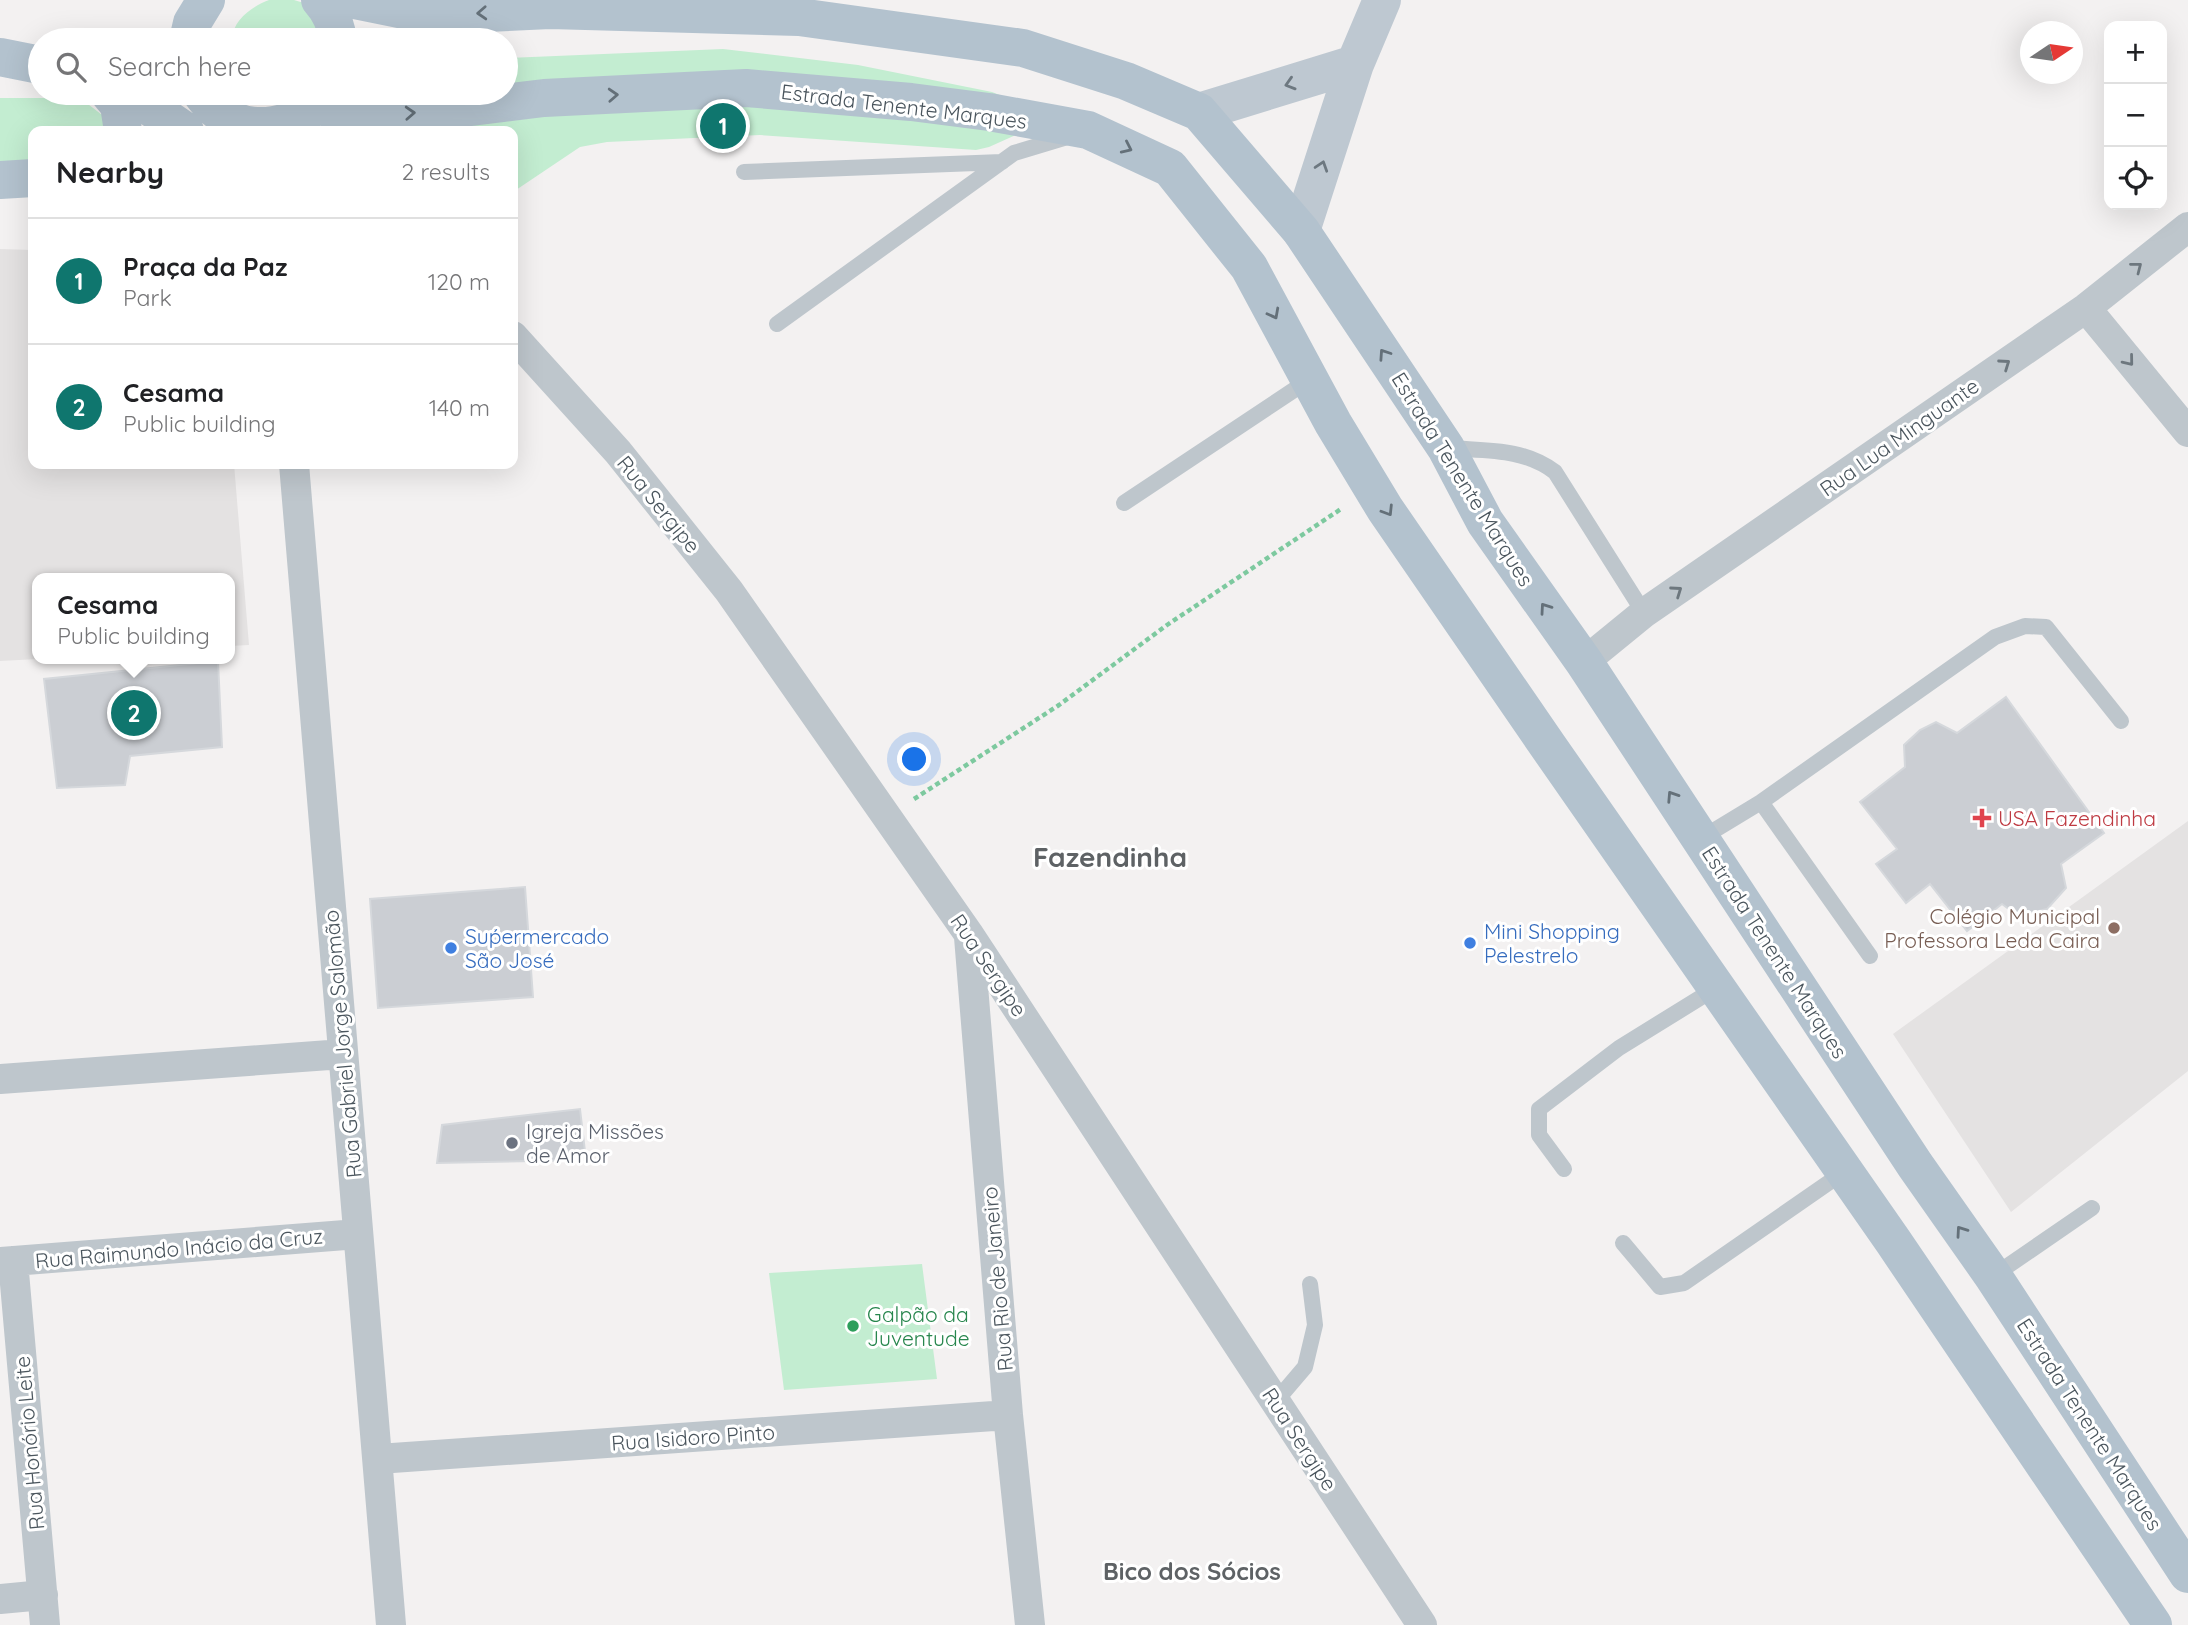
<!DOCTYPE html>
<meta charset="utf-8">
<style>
body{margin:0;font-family:Quicksand,sans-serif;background:#f2f2f2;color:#202124}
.controls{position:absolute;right:21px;top:21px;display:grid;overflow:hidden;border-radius:14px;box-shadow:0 7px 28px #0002}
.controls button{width:63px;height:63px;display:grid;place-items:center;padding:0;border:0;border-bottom:2px solid #e0e0e0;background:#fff;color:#202124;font:35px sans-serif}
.compass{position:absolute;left:2020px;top:21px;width:63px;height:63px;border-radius:50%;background:#fff;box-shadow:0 7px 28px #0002;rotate:77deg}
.you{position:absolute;left:915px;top:760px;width:24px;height:24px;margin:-18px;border:5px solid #fff;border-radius:50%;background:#1a73e8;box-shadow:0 0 0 10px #1a73e833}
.badge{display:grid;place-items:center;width:46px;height:46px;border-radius:50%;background:#0f766e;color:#fff;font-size:23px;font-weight:700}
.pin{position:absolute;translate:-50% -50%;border:4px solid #fff;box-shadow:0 2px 7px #0006}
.popup{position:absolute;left:32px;top:573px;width:203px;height:91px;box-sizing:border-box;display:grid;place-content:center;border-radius:14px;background:#fff;filter:drop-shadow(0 2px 5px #0005);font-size:23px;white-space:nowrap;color:#757577}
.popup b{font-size:26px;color:#202124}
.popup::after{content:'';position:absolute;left:50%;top:100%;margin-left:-14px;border:14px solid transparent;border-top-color:#fff}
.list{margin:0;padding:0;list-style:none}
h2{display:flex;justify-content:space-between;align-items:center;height:91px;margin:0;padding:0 28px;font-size:30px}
h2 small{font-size:23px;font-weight:400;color:#757577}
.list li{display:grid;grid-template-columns:46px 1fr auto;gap:21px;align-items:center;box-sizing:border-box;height:126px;padding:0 28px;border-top:2px solid #e0e0e0}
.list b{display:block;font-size:26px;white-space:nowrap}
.list p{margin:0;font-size:23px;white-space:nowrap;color:#757577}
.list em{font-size:23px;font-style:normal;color:#757577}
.icon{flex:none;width:38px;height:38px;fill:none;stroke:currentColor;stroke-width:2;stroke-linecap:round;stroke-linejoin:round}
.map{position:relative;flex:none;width:2188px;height:1625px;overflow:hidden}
.search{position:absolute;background:#fff;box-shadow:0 7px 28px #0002;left:28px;top:28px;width:490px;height:77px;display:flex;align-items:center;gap:18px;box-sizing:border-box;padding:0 24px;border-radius:38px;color:#757577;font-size:26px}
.panel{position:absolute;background:#fff;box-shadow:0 7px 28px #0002;left:28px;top:126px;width:490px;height:343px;border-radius:14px}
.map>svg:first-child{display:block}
.education{fill:#e4e2e2}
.green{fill:#c3edd1}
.building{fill:#cbced3;stroke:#d5d8dc;stroke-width:2}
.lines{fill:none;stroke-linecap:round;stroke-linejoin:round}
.path{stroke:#7dc99f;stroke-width:4.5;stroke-dasharray:5 3.5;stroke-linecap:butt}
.lane{stroke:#bec6cc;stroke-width:16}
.street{stroke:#bec6cc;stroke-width:30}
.secondary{stroke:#bec8d1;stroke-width:38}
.primary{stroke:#b3c2ce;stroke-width:38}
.oneway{stroke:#647079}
.oneway2{stroke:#6d7880}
.oneway3{stroke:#6d777e}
.health-dot{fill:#e0444e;stroke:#fff;stroke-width:2.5}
.education-dot{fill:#8d6e63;stroke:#fff;stroke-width:2.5}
.shop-dot{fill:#3f7fe0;stroke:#fff;stroke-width:2.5}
.worship-dot{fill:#6b7280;stroke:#fff;stroke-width:2.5}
.leisure-dot{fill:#2e9e5b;stroke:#fff;stroke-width:2.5}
.labels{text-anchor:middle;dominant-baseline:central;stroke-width:6;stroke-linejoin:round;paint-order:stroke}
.street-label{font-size:21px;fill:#4a555d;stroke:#fff}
.health-label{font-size:21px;fill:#be3a42;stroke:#fff;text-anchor:start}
.education-label{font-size:21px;fill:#785e54;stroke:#fff;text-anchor:end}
.shop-label{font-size:21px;fill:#366cbe;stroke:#fff;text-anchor:start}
.worship-label{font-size:21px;fill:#5b616d;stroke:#fff;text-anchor:start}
.leisure-label{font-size:21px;fill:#27864d;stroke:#fff;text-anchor:start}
.quarter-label{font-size:24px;font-weight:bold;fill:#5e6265;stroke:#fff}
.district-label{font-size:28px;font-weight:bold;fill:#5e6265;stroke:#fff}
</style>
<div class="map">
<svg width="2188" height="1625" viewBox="0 0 2188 1625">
<rect width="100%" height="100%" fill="#f3f1f1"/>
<path class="education" d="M0,249L33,250V464H234L249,645L230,646V578H38V659L0,661Z
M2188,821V1071L2011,1212L1893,1034Z"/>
<path class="green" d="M269,0H294L304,3L333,40H231C234,19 251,7 269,0Z
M723,49L858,65L992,92L1038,110L1020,133L989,147L976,150L760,135L607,142L580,147L513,192V131H418L411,93H506V58Z
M251,93H312C291,103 272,109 251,93Z
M0,98H80L114,124L110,131H33V160L0,164Z
M922,1264L937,1379L784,1390L769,1273Z"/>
<path class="building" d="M218,661L222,747L130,756L125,785L57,788L44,679Z
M2006,697L2104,833L2061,864L2066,888L2047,909L2018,916L2002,904L1967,931L1930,884L1906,903L1876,864L1897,849L1860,802L1905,767L1904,745L1920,730L1936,722L1957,733Z
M525,887L533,997L378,1008L370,899Z
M580,1109L586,1160L437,1163L442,1125Z"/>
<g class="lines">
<path class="path" d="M914,799L1059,705L1167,625L1341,509"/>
<path class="lane" d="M744,172L1002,162
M777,324L1014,153L1067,137
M1449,448C1487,451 1523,448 1555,472L1644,613
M1124,503L1309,380
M1761,802L1870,956
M1700,839L1761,802L1995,637L2025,626L2046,627L2121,721
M1564,1169L1539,1135V1109L1619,1048L1716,988
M1623,1243L1660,1287L1684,1283L1844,1172
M1993,1276L2092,1208
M1276,1401L1305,1367L1315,1325L1310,1284"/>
<path class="street" d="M2086,308L2188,432
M513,336L618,452L729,591L968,933L1422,1625
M294,464L391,1625
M1584,662L1644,613L2086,308L2188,227
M969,937L1008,1415L1030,1625
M0,1079L343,1054
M13,1261L45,1625
M0,1262L358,1234
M378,1459L1008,1415
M0,1599L43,1595"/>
<path class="secondary" d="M1199,112L1355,64
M1301,231L1355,64L1382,0"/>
<path class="primary" d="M320,0C331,12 336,25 338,40
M354,0L413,12L465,14L550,10L799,17L1023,48L1126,81L1199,112L1301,231L1446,448L1485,522L1584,662L1915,1165L1993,1276L2188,1574
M188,40L192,23L206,0
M0,57L40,65
M109,93L119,105L123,131
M123,93L137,98L185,131
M201,93C205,98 210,105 215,109C248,138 302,128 326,93
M348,93L373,112L407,115L544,98L746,88L911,102L989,112L1088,130L1170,168L1249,267L1333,423L1385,509L1548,746L1893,1241L2153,1625
M321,101L337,115L342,131
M0,180L33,178"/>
</g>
<defs><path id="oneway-chevron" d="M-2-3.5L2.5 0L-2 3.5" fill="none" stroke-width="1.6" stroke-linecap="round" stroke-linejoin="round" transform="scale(1.75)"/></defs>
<g class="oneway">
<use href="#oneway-chevron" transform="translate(482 13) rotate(177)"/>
<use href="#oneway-chevron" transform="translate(613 95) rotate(-3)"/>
<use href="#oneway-chevron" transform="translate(410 113) rotate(-3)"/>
<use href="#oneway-chevron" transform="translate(1127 148) rotate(25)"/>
<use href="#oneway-chevron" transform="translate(1274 314) rotate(62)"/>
<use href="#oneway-chevron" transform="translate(1384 354) rotate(-124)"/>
<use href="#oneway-chevron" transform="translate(1388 511) rotate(58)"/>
<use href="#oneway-chevron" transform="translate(1545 608) rotate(-125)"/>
<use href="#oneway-chevron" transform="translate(1672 796) rotate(-123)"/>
<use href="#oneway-chevron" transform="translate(1961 1231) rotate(-125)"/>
</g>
<g class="oneway2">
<use href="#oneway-chevron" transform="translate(1290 84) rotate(163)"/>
<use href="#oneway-chevron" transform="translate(1322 166) rotate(-72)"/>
</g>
<g class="oneway3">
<use href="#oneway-chevron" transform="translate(2137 267) rotate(-38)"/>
<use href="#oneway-chevron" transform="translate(2129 361) rotate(51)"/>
<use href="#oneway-chevron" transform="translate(2005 364) rotate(-35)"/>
<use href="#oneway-chevron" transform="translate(1677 591) rotate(-35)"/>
</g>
<path class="health-dot" d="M1978.5 807.5h7v7h7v7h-7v7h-7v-7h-7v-7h7z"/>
<circle class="education-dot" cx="2114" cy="928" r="7"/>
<g class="shop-dot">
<circle cx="1470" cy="943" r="7"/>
<circle cx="451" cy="948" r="7"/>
</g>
<circle class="worship-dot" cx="512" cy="1143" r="7"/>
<circle class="leisure-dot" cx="853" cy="1326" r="7"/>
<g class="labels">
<g class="street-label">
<text transform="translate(904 106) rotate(7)">Estrada Tenente Marques</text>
<text transform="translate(1899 437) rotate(-35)">Rua Lua Minguante</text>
<text transform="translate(1463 479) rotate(58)">Estrada Tenente Marques</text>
<text transform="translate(659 504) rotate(51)">Rua Sergipe</text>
<text transform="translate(1775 952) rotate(57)">Estrada Tenente Marques</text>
<text transform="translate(989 965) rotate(56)">Rua Sergipe</text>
<text transform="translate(342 1044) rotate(-95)">Rua Gabriel Jorge Salomão</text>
<text transform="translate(179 1248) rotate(-5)">Rua Raimundo Inácio da Cruz</text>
<text transform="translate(997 1279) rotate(-95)">Rua Rio de Janeiro</text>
<text transform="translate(2090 1424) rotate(57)">Estrada Tenente Marques</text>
<text transform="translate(693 1437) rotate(-4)">Rua Isidoro Pinto</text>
<text transform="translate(1300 1439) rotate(57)">Rua Sergipe</text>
<text transform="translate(29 1443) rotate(-95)">Rua Honório Leite</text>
</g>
<g class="health-label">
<text x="1998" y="818">USA Fazendinha</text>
</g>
<g class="education-label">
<text x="2100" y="916">Colégio Municipal<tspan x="2100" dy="24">Professora Leda Caira</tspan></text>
</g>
<g class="shop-label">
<text x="1484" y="931">Mini Shopping<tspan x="1484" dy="24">Pelestrelo</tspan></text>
<text x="465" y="936">Suṕermercado<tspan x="465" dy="24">São José</tspan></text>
</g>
<g class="worship-label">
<text x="526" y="1131">Igreja Missões<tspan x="526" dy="24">de Amor</tspan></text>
</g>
<g class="leisure-label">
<text x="867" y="1314">Galpão da<tspan x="867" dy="24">Juventude</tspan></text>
</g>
<g class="quarter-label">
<text x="1192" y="1571">Bico dos Sócios</text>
</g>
<g class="district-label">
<text x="1110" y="856">Fazendinha</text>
</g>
</g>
</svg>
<div class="controls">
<button>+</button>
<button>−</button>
<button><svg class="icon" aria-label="locate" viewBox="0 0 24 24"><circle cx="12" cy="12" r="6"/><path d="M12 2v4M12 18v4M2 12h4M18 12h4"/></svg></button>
</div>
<svg class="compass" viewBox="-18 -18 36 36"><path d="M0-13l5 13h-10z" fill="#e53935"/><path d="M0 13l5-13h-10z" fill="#757577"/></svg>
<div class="you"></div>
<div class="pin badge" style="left:723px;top:126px">1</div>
<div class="pin badge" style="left:134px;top:713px">2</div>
<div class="popup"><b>Cesama</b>Public building</div>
<div class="search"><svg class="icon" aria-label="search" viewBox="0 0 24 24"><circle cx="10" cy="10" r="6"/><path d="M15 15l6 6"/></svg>Search here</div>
<section class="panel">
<h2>Nearby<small>2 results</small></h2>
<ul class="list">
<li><span class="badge">1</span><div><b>Praça da Paz</b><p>Park</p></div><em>120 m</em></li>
<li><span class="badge">2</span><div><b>Cesama</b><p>Public building</p></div><em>140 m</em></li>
</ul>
</section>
</div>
